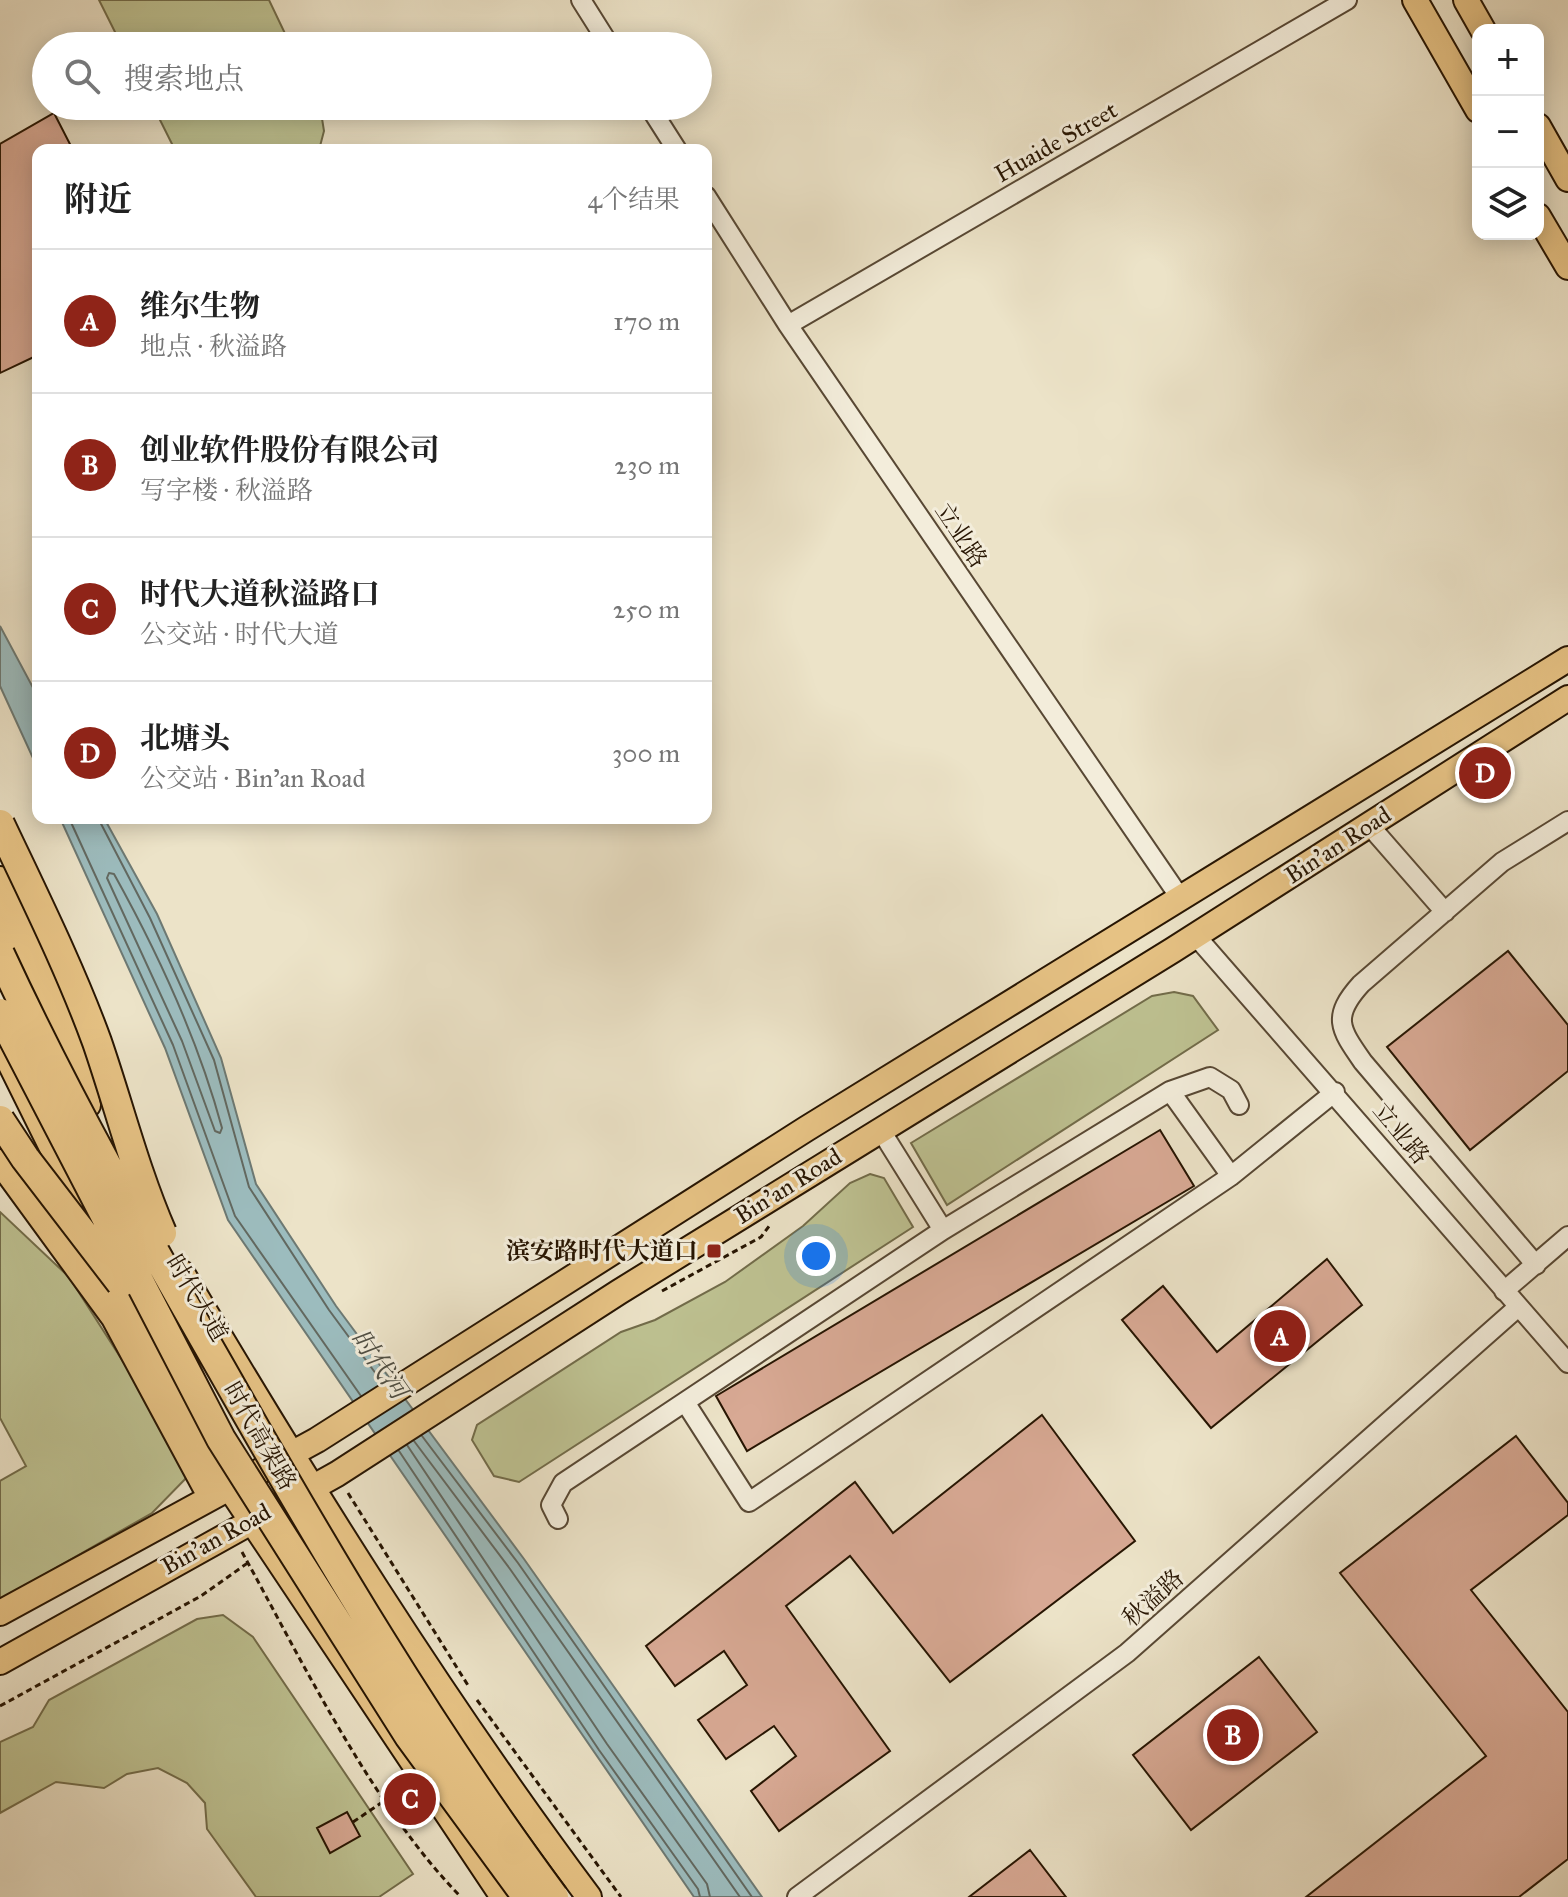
<!DOCTYPE html>
<html lang="zh">
<meta charset="utf-8">
<style>
body{margin:0;font-family:"IM FELL Great Primer","Noto Serif SC",serif;background:#f2f2f2;color:#222}
.controls{position:absolute;right:24px;top:24px;display:grid;overflow:hidden;border-radius:16px;box-shadow:0 4px 20px #0003}
.controls button{width:72px;height:72px;display:grid;place-items:center;padding:0;border:0;border-bottom:2px solid #e0e0e0;background:#fff;color:#222;font:40px sans-serif}
.you{position:absolute;left:816px;top:1256px;width:28px;height:28px;margin:-20px;border:6px solid #fff;border-radius:50%;background:#1a73e8;box-shadow:0 0 0 12px #1a73e833}
.badge{display:grid;place-items:center;width:52px;height:52px;border-radius:50%;background:#8f2418;color:#fff;font-size:26px;font-weight:700}
.pin{position:absolute;translate:-50% -50%;border:4px solid #fff;box-shadow:0 2px 8px #0006}
.list{margin:0;padding:0;list-style:none}
h2{display:flex;justify-content:space-between;align-items:center;height:104px;margin:0;padding:0 32px;font-size:34px}
h2 small{font-size:26px;font-weight:400;color:#767676}
.list li{display:grid;grid-template-columns:52px 1fr auto;gap:24px;align-items:center;box-sizing:border-box;height:144px;padding:0 32px;border-top:2px solid #e0e0e0}
.list b{display:block;font-size:30px;white-space:nowrap}
.list p{margin:0;font-size:26px;white-space:nowrap;color:#767676}
.list em{font-size:26px;font-style:normal;color:#767676}
.icon{flex:none;width:44px;height:44px;fill:none;stroke:currentColor;stroke-width:2;stroke-linecap:round;stroke-linejoin:round}
.map{position:relative;flex:none;width:1568px;height:1897px;overflow:hidden}
.search{position:absolute;background:#fff;box-shadow:0 4px 20px #0003;left:32px;top:32px;width:680px;height:88px;display:flex;align-items:center;gap:20px;box-sizing:border-box;padding:0 28px;border-radius:44px;color:#767676;font-size:30px}
.panel{position:absolute;background:#fff;box-shadow:0 4px 20px #0003;left:32px;top:144px;width:680px;height:680px;border-radius:16px}
.map>svg:first-child{display:block}
.green{fill:#bec292;stroke:#726c4a;stroke-width:2}
.water{fill:#9cbcbe;stroke:#6d7973;stroke-width:2}
.lines{fill:none;stroke-linecap:round;stroke-linejoin:round}
.shore{stroke:#626860;stroke-width:2}
.building{fill:#d8a994;stroke:#271502;stroke-width:2}
.minor-casing{stroke:#584834;stroke-width:22}
.major-casing{stroke:#271502;stroke-width:28}
.highway-casing{stroke:#271502;stroke-width:32}
.path{stroke:#271502;stroke-width:3;stroke-dasharray:6 4;stroke-linecap:butt}
.minor{stroke:#f3eddb;stroke-width:18}
.major{stroke:#e6c284;stroke-width:24}
.highway{stroke:#e6c284;stroke-width:28}
.highway-bridge-casing{stroke:#271502;stroke-width:32;stroke-linecap:butt}
.highway-bridge{stroke:#e6c284;stroke-width:28}
.poi-dot{fill:#8f2418;stroke:#f3eddb;stroke-width:3}
.labels{text-anchor:middle;dominant-baseline:central;stroke-width:6;stroke-linejoin:round;paint-order:stroke}
.street-label{font-size:24px;fill:#271502;stroke:#f3eddb}
.poi-label{font-size:24px;font-weight:bold;fill:#271502;stroke:#f3eddb;text-anchor:end}
.water-label{font-size:26px;font-style:italic;fill:#504f44;stroke:#f3eddb}
</style>
<div class="map">
<svg width="1568" height="1897" viewBox="0 0 1568 1897">
<rect width="100%" height="100%" fill="#ece3c8"/>
<filter id="stains"><feTurbulence type="fractalNoise" baseFrequency=".0025" numOctaves="4"/><feColorMatrix values="0 0 0 0 .2 0 0 0 0 .09 0 0 0 0 .02 0 0 0 .5 -.17"/></filter>
<radialGradient id="worn" r=".72"><stop offset=".6" stop-color="#630" stop-opacity="0"/><stop offset="1" stop-color="#630" stop-opacity=".3"/></radialGradient>
<path class="green" d="M99,0H269L291,46H122Z
M153,106H320L324,131L319,150H175Z
M1174,992L1193,996L1218,1030L947,1205L911,1143L1152,996Z
M870,1174L884,1178L913,1227L519,1482L494,1476L472,1440L477,1425L621,1332L655,1320L725,1282L803,1226L850,1183Z
M0,1212L69,1277L193,1471L152,1513L0,1600V1481L26,1466L0,1418Z
M223,1615L253,1637L413,1874L379,1897H256L207,1829L205,1803L187,1783L158,1768L127,1774L104,1788L56,1782L0,1813V1742L33,1727L49,1700L197,1619Z"/>
<path class="water" d="M0,626L38,697V769L0,686Z
M60,818H104L157,914L221,1058L256,1184L336,1306L524,1559L762,1897H694L228,1220L165,1048Z"/>
<g class="lines">
<path class="shore" d="M69,818L173,1045L235,1216L361,1396
M98,818L150,918L214,1060L249,1187L329,1310L382,1382
M109,873L114,874C159,955 198,1039 222,1128L220,1133L215,1131L182,1041L107,878Z
M422,1436L518,1563L752,1897
M414,1441L510,1569L740,1897
M407,1445L607,1744L707,1884L710,1897
M399,1451L599,1750L698,1889L700,1897"/>
</g>
<path class="building" d="M54,113L73,150H38V355L0,373V144Z
M1508,951L1568,1025V1071L1470,1150L1387,1047Z
M1160,1130L1194,1186L747,1451L716,1396Z
M1327,1259L1362,1305L1211,1428L1122,1320L1163,1286L1217,1352Z
M1042,1415L1135,1541L950,1682L850,1556L786,1606L890,1751L779,1831L751,1791L796,1756L774,1726L726,1759L698,1720L747,1685L724,1651L675,1686L646,1646L855,1482L893,1533Z
M1516,1436L1568,1503V1515L1471,1590L1568,1712V1859L1519,1897H1306L1486,1756L1340,1573Z
M1259,1657L1317,1732L1191,1830L1133,1755Z
M347,1812L360,1836L330,1853L317,1828Z
M1030,1850L1066,1897H969Z"/>
<g class="lines">
<g class="minor-casing">
<path id="minor" d="M581,0L610,46
M649,106L677,150
M706,196L788,325L1181,899
M788,325L1347,0
M1369,825L1445,912
M1195,935L1568,1363
M1170,1091L1231,1176
M880,1129L943,1230
M1536,1265L1363,1062C1340,1029 1331,1017 1361,984L1502,862L1568,821
M1504,1291L1568,1236
M685,1402L749,1502L1231,1176L1335,1092
M558,1519L551,1505L563,1483L943,1230L1170,1091L1210,1077L1231,1090L1239,1105
M797,1897L1127,1653L1517,1308"/>
</g>
<g class="major-casing">
<path id="major" d="M1415,0L1478,110
M1466,0L1483,30
M1538,126L1568,179
M1538,216L1568,267
M0,919L60,1047
M65,1018L77,1050L88,1105
M0,1043L152,1350L229,1487L503,1897
M0,1162L114,1318L210,1496
M182,1273C308,1485 441,1699 589,1897
M0,1613L317,1440L806,1129L1568,659
M0,1662L337,1474L619,1292L1173,950L1568,698"/>
</g>
<g class="highway-casing">
<path id="highway" d="M0,881L64,1015"/>
</g>
<path class="path" d="M662,1291L761,1237L770,1225
M348,1493L469,1687
M242,1552C302,1661 374,1809 461,1897
M477,1700L621,1897
M0,1706L201,1596L249,1562
M353,1822L381,1803"/>
<use href="#minor" class="minor"/>
<use href="#major" class="major"/>
<use href="#highway" class="highway"/>
<g class="highway-bridge-casing">
<path id="highway-bridge" d="M0,824C34,896 70,968 97,1042C119,1106 135,1171 162,1233
M0,954C66,1097 144,1234 222,1370C324,1550 431,1731 554,1897
M0,1013L221,1439L409,1736L527,1897
M0,1120L25,1158L121,1283"/>
</g>
<use href="#highway-bridge" class="highway-bridge"/>
</g>
<rect class="poi-dot" x="706" y="1243" width="16" height="16" rx="4"/>
<g class="labels">
<g class="street-label">
<text transform="translate(1056 142) rotate(-30)">Huaide Street</text>
<text transform="translate(961 535) rotate(56)">立业路</text>
<text transform="translate(1338 845) rotate(-33)">Bin'an Road</text>
<text transform="translate(1401 1133) rotate(50)">立业路</text>
<text transform="translate(788 1186) rotate(-32)">Bin'an Road</text>
<text transform="translate(197 1298) rotate(59)">时代大道</text>
<text transform="translate(260 1436) rotate(60)">时代高架路</text>
<text transform="translate(216 1539) rotate(-29)">Bin'an Road</text>
<text transform="translate(1153 1598) rotate(-42)">秋溢路</text>
</g>
<g class="poi-label">
<text x="698" y="1251">滨安路时代大道口</text>
</g>
<g class="water-label">
<text transform="translate(380 1364) rotate(55)">时代河</text>
</g>
</g>
<rect width="100%" height="100%" filter="url(#stains)"/>
<rect width="100%" height="100%" fill="url(#worn)"/>
</svg>
<div class="controls">
<button>+</button>
<button>−</button>
<button><svg class="icon" aria-label="layers" viewBox="0 0 24 24"><path d="M12 4l9 5-9 5-9-5zM3 14l9 5 9-5"/></svg></button>
</div>
<div class="you"></div>
<div class="pin badge" style="left:1280px;top:1336px">A</div>
<div class="pin badge" style="left:1233px;top:1735px">B</div>
<div class="pin badge" style="left:410px;top:1799px">C</div>
<div class="pin badge" style="left:1485px;top:773px">D</div>
<div class="search"><svg class="icon" aria-label="search" viewBox="0 0 24 24"><circle cx="10" cy="10" r="6"/><path d="M15 15l6 6"/></svg>搜索地点</div>
<section class="panel">
<h2>附近<small>4个结果</small></h2>
<ul class="list">
<li><span class="badge">A</span><div><b>维尔生物</b><p>地点 · 秋溢路</p></div><em>170 m</em></li>
<li><span class="badge">B</span><div><b>创业软件股份有限公司</b><p>写字楼 · 秋溢路</p></div><em>230 m</em></li>
<li><span class="badge">C</span><div><b>时代大道秋溢路口</b><p>公交站 · 时代大道</p></div><em>250 m</em></li>
<li><span class="badge">D</span><div><b>北塘头</b><p>公交站 · Bin'an Road</p></div><em>300 m</em></li>
</ul>
</section>
</div>
